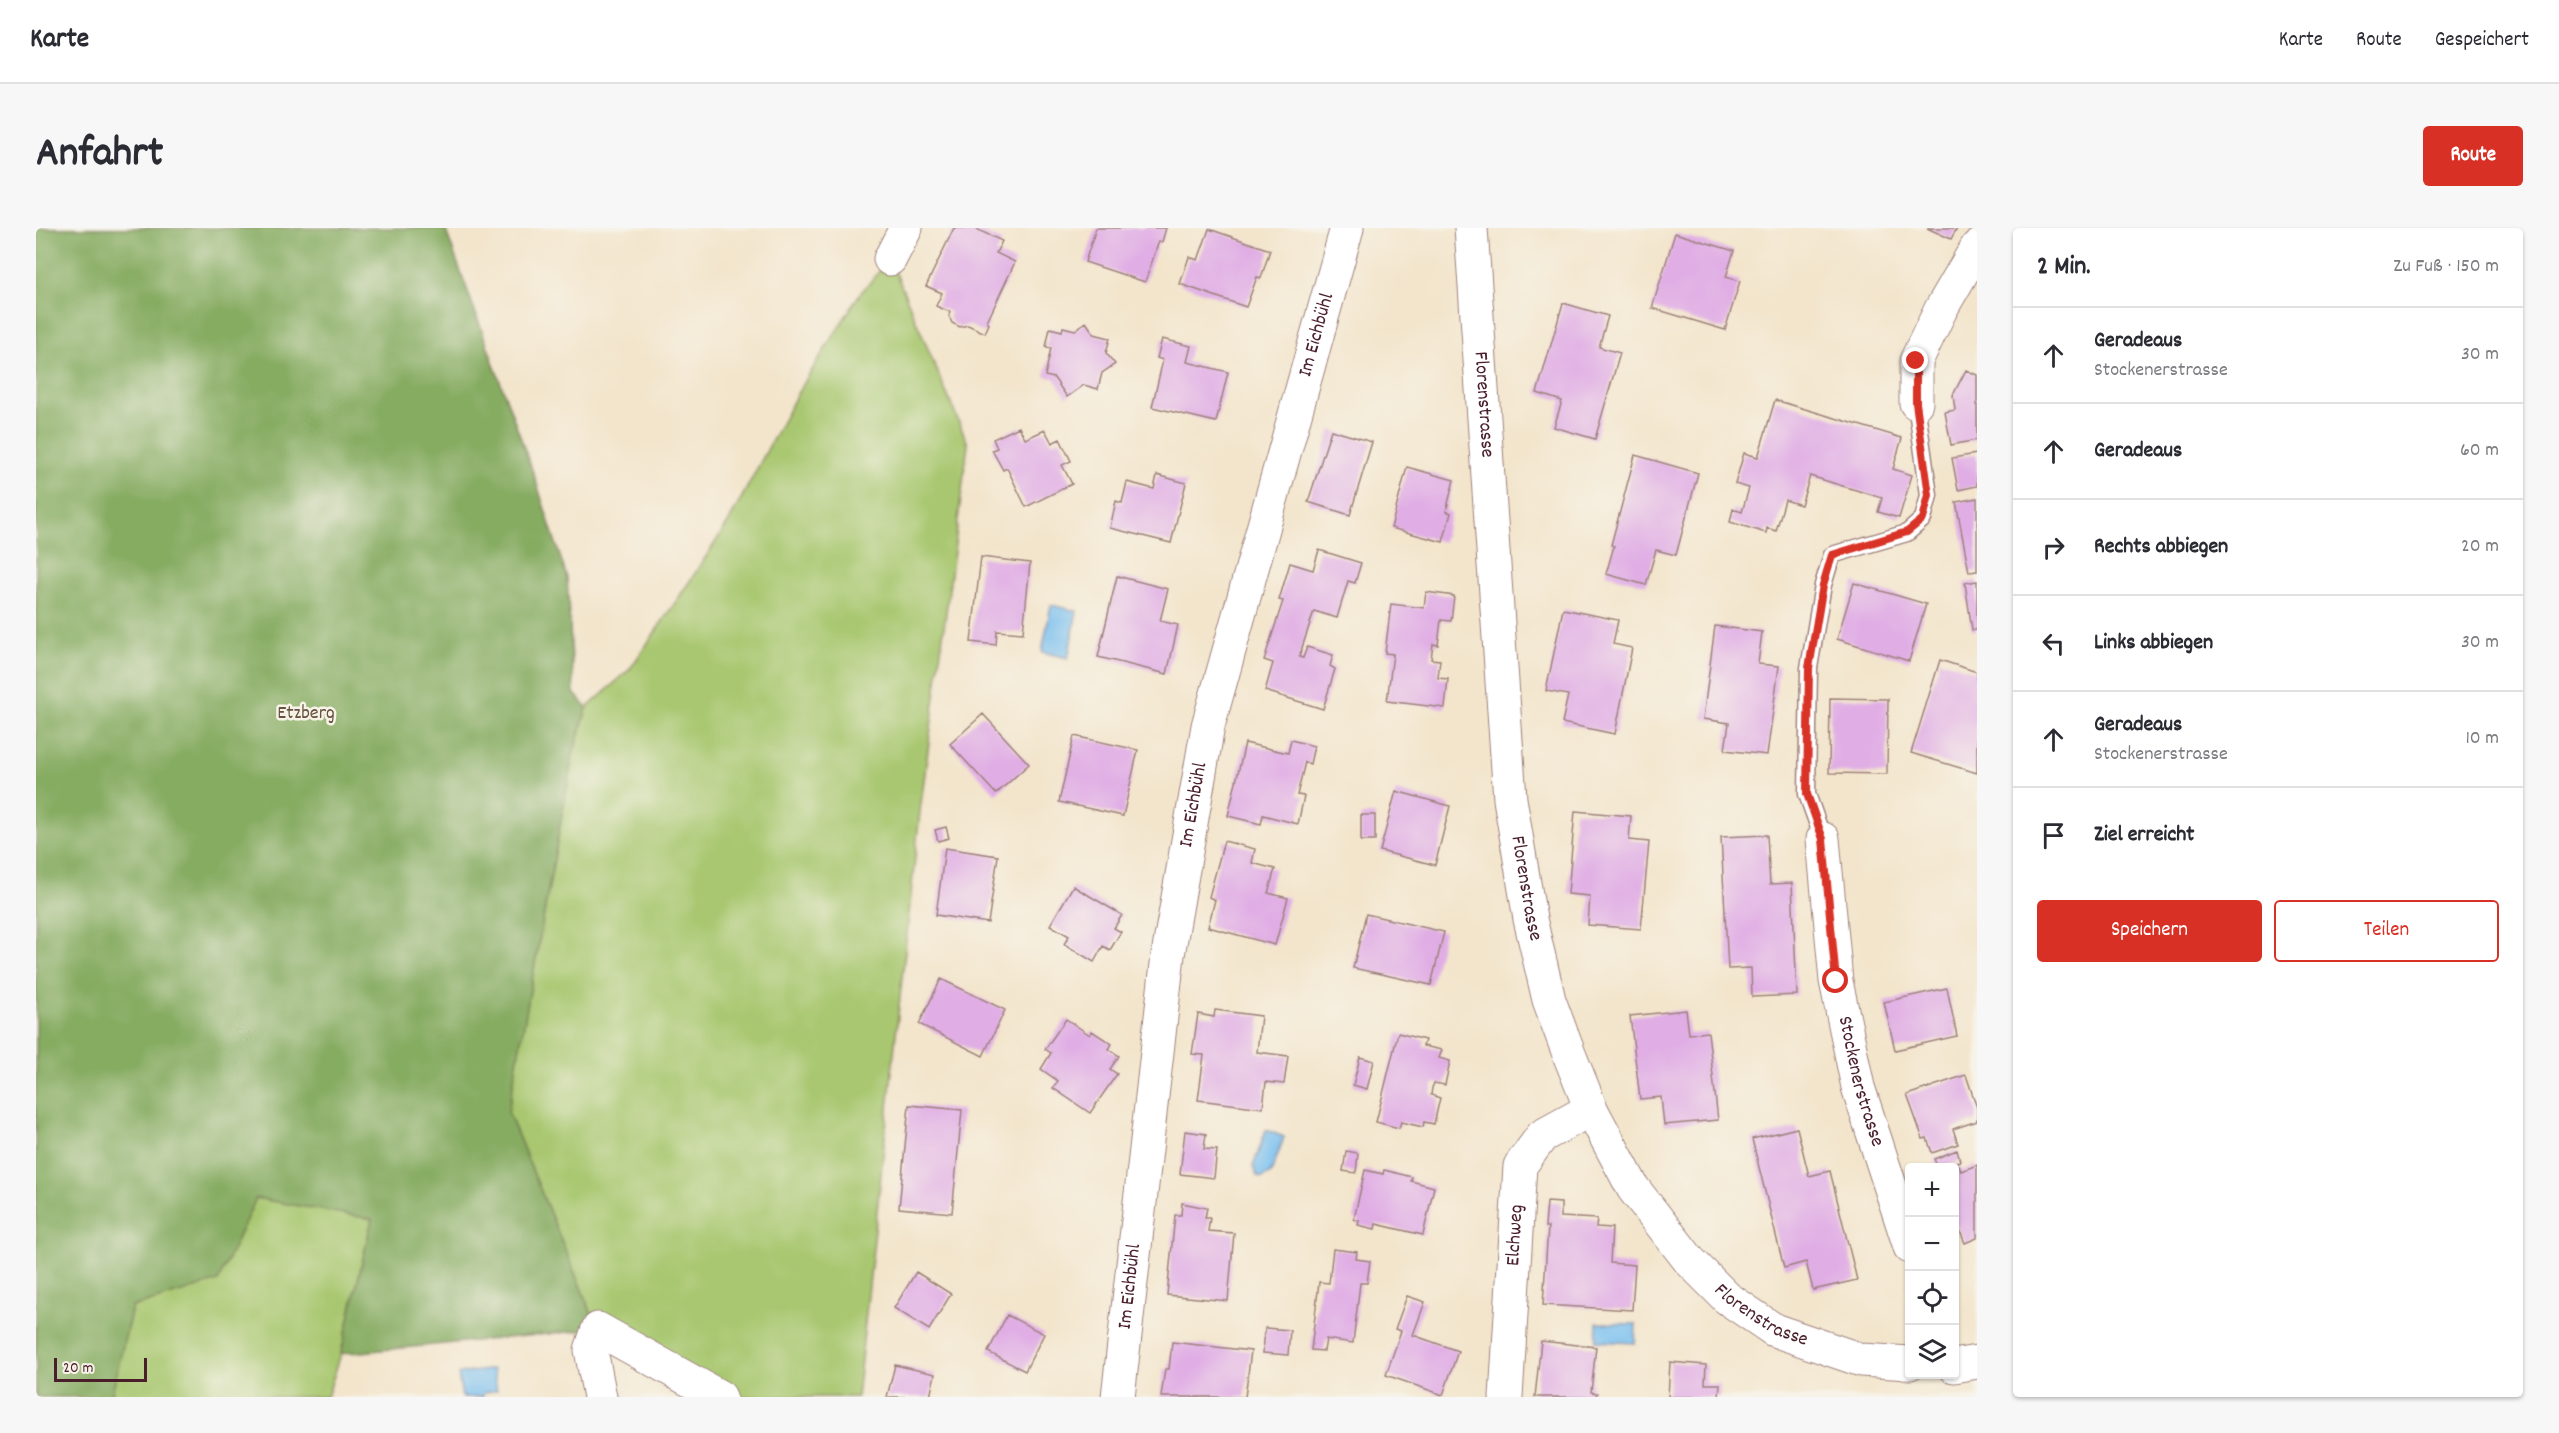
<!DOCTYPE html>
<html lang="de">
<meta charset="utf-8">
<style>
body{margin:0;font-family:Dekko,sans-serif;background:#f7f7f7;color:#2b2b33}
.controls{position:absolute;right:18px;bottom:18px;display:grid;overflow:hidden;border-radius:6px;box-shadow:0 2px 4px #0004}
.controls button{width:54px;height:54px;display:grid;place-items:center;padding:0;border:0;border-bottom:2px solid #e1e1e2;background:#fff;color:#2b2b33;font:30px sans-serif}
.scale{position:absolute;left:18px;bottom:15px;width:93px;box-sizing:border-box;padding-left:6px;border:3px solid #4a1f2b;border-top:0;font-size:16px;line-height:21px;white-space:nowrap;color:#4a1f2b;-webkit-text-stroke:4px #f7f3e8;paint-order:stroke}
.stop{position:absolute;width:18px;height:18px;margin:-14px;border:4px solid #d93025;border-radius:50%;background:#fff}
.stop.end{background:#d93025;border-color:#fff;box-shadow:0 2px 6px #0008}
.list{margin:0;padding:0;list-style:none}
h2{display:flex;justify-content:space-between;align-items:center;height:78px;margin:0;padding:0 24px;font-size:26px}
h2 small{font-size:20px;font-weight:400;color:#7c7c81}
.list li{display:grid;grid-template-columns:39px 1fr auto;gap:18px;align-items:center;box-sizing:border-box;height:96px;padding:0 24px;border-top:2px solid #e1e1e2}
.list b{display:block;font-size:22px;white-space:nowrap}
.list p{margin:0;font-size:20px;white-space:nowrap;color:#7c7c81}
.list em{font-size:20px;font-style:normal;color:#7c7c81}
.actions{display:flex;gap:12px;padding:18px 24px}
.actions a{flex:1;padding:14px 0;border:2px solid #d93025;border-radius:6px;text-align:center;font-size:21px;color:#d93025}
.actions .main{background:#d93025;color:#fff}
.icon{flex:none;width:33px;height:33px;fill:none;stroke:currentColor;stroke-width:2;stroke-linecap:round;stroke-linejoin:round}
.map{position:relative;flex:none;width:1941px;height:1169px;overflow:hidden;border-radius:6px}
header{display:flex;align-items:center;gap:36px;box-sizing:border-box;height:84px;padding:0 30px;background:#fff;border-bottom:2px solid #e1e1e2}
header strong{font-size:28px}
nav{display:flex;gap:33px;margin-inline-start:auto;font-size:21px}
.intro{display:flex;align-items:center;justify-content:space-between;box-sizing:border-box;height:144px;padding:0 36px}
h1{margin:0;font-size:42px}
.button{padding:15px 27px;border-radius:6px;background:#d93025;color:#fff;font-size:21px;font-weight:700}
main{display:flex;gap:36px;padding:0 36px}
aside{flex:1;background:#fff;border-radius:6px;box-shadow:0 2px 4px #0004}
.map>svg:first-child{display:block}
.green{fill:#a8c76f;stroke:#79734d;stroke-width:1.5}
.forest{fill:#86ac62;stroke:#686646;stroke-width:1.5}
.water{fill:#78bff0;stroke:#616f8e;stroke-width:1.5}
.building{fill:#e0ade5}
.lines{fill:none;stroke-linecap:round;stroke-linejoin:round}
.service-casing{stroke:#9e827c;stroke-width:19}
.minor-casing{stroke:#9e827c;stroke-width:35}
.service{stroke:#fff;stroke-width:16}
.minor{stroke:#fff;stroke-width:33}
.route{stroke:#d93025;stroke-width:8}
.labels{text-anchor:middle;dominant-baseline:central;stroke-width:5;stroke-linejoin:round;paint-order:stroke}
.street-label{font-size:20px;fill:#4a1f2b;stroke:#f7f3e8}
.park-label{font-size:20px;fill:#66513f;stroke:#f7f3e8}
</style>
<header>
<strong>Karte</strong>
<nav><a>Karte</a><a>Route</a><a>Gespeichert</a></nav>
</header>
<div class="intro"><h1>Anfahrt</h1><a class="button">Route</a></div>
<main>
<div class="map">
<svg width="1941" height="1169" viewBox="0 0 1941 1169">
<rect width="100%" height="100%" fill="#f7f3e8"/>
<filter id="ink" filterUnits="userSpaceOnUse"><feTurbulence type="fractalNoise" baseFrequency=".0167" numOctaves="2"/><feDisplacementMap in="SourceGraphic" scale="12" xChannelSelector="R" yChannelSelector="G"/><feConvolveMatrix kernelMatrix="1 2 1 2 8 2 1 2 1" color-interpolation-filters="sRGB"/></filter>
<filter id="wash" filterUnits="userSpaceOnUse"><feTurbulence type="fractalNoise" baseFrequency=".008" numOctaves="4" result="noise"/><feDisplacementMap in="SourceGraphic" scale="24" xChannelSelector="R" yChannelSelector="G"/><feGaussianBlur stdDeviation="1.35" result="paint"/><feColorMatrix in="noise" values="0 0 0 0 0 0 0 0 0 0 0 0 0 0 0 0 0 1.4 0 .05"/><feComposite in="paint" operator="in"/></filter>
<g filter="url(#wash)">
<rect width="100%" height="100%" fill="#f3e5cc"/>
<path class="green" d="M854,31L932,216L884,583L821,1169H684L562,1101L472,884L537,526L551,480L594,441L658,347L692,295L761,166L823,67Z
M220,970L336,991L305,1126L291,1169H75L96,1079L182,1053Z"/>
<path class="forest" d="M0,0H409L499,250L531,350L538,465L551,480L537,526L472,884L562,1101L305,1126L336,991L220,970L182,1053L96,1079L75,1169H0Z"/>
<path class="water" d="M1015,377L1041,383L1032,430L1006,424Z
M1230,902L1248,909L1235,945L1226,950L1221,948L1217,939Z
M1561,1095L1600,1096L1599,1115L1560,1113Z
M457,1141L461,1162L447,1165V1169H426L422,1146Z"/>
<g id="blocks">
<path class="building" d="M918,0H938L966,13L960,25L979,34L951,94L953,96L949,105L932,97L924,99L916,95L913,88L914,84L900,78L906,65L890,58Z
M1060,0H1130L1126,14L1123,13L1109,54L1049,34Z
M1891,0H1921L1915,11Z
M1173,1L1234,22L1225,50L1221,49L1210,79L1144,56L1153,29L1162,32Z
M1639,5L1698,23L1690,49L1704,53L1689,102L1616,80Z
M1527,75L1572,88L1563,119L1584,125L1559,211L1518,199L1526,173L1501,165Z
M1050,94L1058,106L1074,110L1070,125L1079,136L1066,145L1062,161L1048,157L1031,169L1018,150L1009,148L1015,120L1010,119L1014,100L1026,103L1027,99L1039,102Z
M1126,111L1155,118L1151,134L1192,144L1180,194L1116,179L1127,132L1121,130Z
M1930,142L1941,147V212L1915,217L1909,184L1919,182L1917,167Z
M1739,172L1866,210L1857,241L1876,247L1863,290L1842,284L1846,270L1774,248L1765,277L1749,272L1740,303L1731,300L1730,305L1694,294L1697,281L1706,284L1713,260L1699,256L1708,225L1722,229Z
M983,199L989,211L1009,202L1016,215L1024,211L1035,233L1026,237L1036,256L990,279L971,240L967,242L956,222L961,220L957,211Z
M1295,202L1336,214L1314,287L1272,274Z
M1941,226V258L1922,262L1916,230Z
M1599,227L1662,245L1640,327L1620,322L1610,357L1570,346L1578,318L1575,317Z
M1371,239L1418,252L1410,283L1415,285L1407,314L1355,300Z
M1121,247L1150,255L1135,315L1074,300L1080,273L1086,275L1091,254L1118,261Z
M1941,270V343L1933,344L1920,274Z
M1283,322L1325,335L1319,355L1312,353L1301,390L1278,383L1263,429L1267,430L1271,419L1297,427L1294,438L1299,441L1287,481L1229,463L1237,435L1228,432L1247,373L1243,372L1254,335L1277,342Z
M945,329L994,335L987,405L961,403L960,417L935,414Z
M1081,348L1132,361L1124,393L1142,397L1131,446L1062,429Z
M1941,353V402H1936L1929,355Z
M1818,355L1890,376L1873,433L1801,411Z
M1390,364L1418,368L1415,393L1405,392L1402,417L1397,416L1395,431L1404,432L1402,450L1412,451L1409,480L1351,473L1357,426L1349,425L1355,376L1388,380Z
M1527,381L1582,392L1577,416L1596,420L1579,506L1526,495L1532,467L1510,463Z
M1679,398L1726,404L1722,436L1743,438L1731,527L1689,522L1693,495L1667,491Z
M1904,432L1941,444V545L1875,525Z
M1794,470L1852,471L1851,546L1793,545Z
M947,486L993,536L960,566L914,516Z
M1038,508L1102,522L1087,588L1023,574Z
M1255,512L1278,518L1274,536L1269,534L1261,567L1268,568L1262,596L1227,587L1225,596L1192,588L1209,515L1252,525Z
M1360,563L1414,578L1399,637L1344,623Z
M1539,583L1595,588L1593,612L1613,614L1605,701L1552,697L1554,668L1532,666Z
M1325,587H1339V613H1325Z
M910,599L913,610L902,613L899,602Z
M1731,607L1734,656L1756,655L1761,767L1716,769L1715,740L1692,741L1685,609Z
M1188,613L1219,621L1216,635L1239,641L1232,665L1252,670L1239,717L1172,699L1179,672L1173,669Z
M909,620L962,628L952,695L900,687Z
M1037,658L1086,687L1078,700L1085,704L1074,722L1067,718L1058,734L1028,716L1033,708L1014,697Z
M1330,686L1408,704L1395,757L1317,740Z
M905,751L969,782L947,828L883,796Z
M1911,760L1921,808L1859,822L1848,774Z
M1179,782L1225,788L1221,824L1252,828L1248,856L1230,854L1227,880L1162,872L1168,827L1156,826L1162,786L1178,789Z
M1650,782L1653,806L1672,804L1682,892L1628,897L1625,869L1604,871L1594,788Z
M1030,791L1054,807L1056,803L1076,816L1073,821L1083,828L1074,841L1081,846L1054,885L1017,860L1022,853L1005,841L1015,825L1009,821Z
M1362,805L1389,812L1387,818L1406,822L1403,830L1414,833L1409,857L1398,855L1396,860L1395,867L1404,870L1398,896L1388,894L1387,899L1365,894L1363,900L1340,894Z
M1324,829L1338,833L1331,861L1317,857Z
M1930,847L1941,880V893L1917,901L1922,916L1896,925L1891,910L1887,911L1871,867Z
M873,877L926,882L916,985L863,980Z
M1761,900L1773,948L1794,943L1821,1052L1777,1062L1770,1034L1748,1040L1716,911Z
M1149,903L1170,906L1168,921L1181,922L1178,950L1144,946Z
M1921,922L1924,933L1902,940L1898,931Z
M1310,923L1322,925L1320,945L1307,943Z
M1923,937L1925,943L1941,937V1010L1929,1015L1921,996L1918,998V938Z
M1329,942L1347,946L1348,942L1376,949L1375,953L1398,959L1387,1007L1340,996L1339,1001L1322,997L1323,993L1318,991Z
M1511,974L1525,975V989L1561,991L1560,999L1576,1000L1574,1035L1599,1037L1596,1082L1507,1077L1512,999H1509Z
M1146,975L1171,980L1169,990H1174L1172,1003L1198,1005L1192,1073L1131,1067L1139,987H1145Z
M1297,1021L1321,1024L1320,1031L1334,1033L1331,1055H1324L1317,1115L1290,1111L1288,1123L1275,1122L1283,1054L1293,1055Z
M880,1044L915,1066L893,1102L858,1080Z
M1371,1068L1389,1074L1377,1107L1422,1123L1407,1167L1350,1147L1365,1103L1359,1101Z
M971,1087L1008,1106L989,1143L952,1124Z
M1229,1100L1254,1102L1252,1127L1227,1125Z
M1505,1113L1560,1119L1555,1164L1561,1165L1560,1169H1499Z
M1136,1114L1215,1123L1209,1169H1125L1129,1141H1133Z
M1634,1134L1670,1137L1669,1156H1684L1683,1169H1632Z
M859,1137L899,1146L894,1169H851Z"/>
</g>
</g>
<g filter="url(#ink)">
<use href="#blocks" fill-opacity="0" stroke="#9e827c" stroke-width="1.5"/>
<g class="lines">
<g class="service-casing">
<path id="service" d="M1787,611L1771,566L1773,440L1787,357L1796,327L1871,305L1887,291L1893,267L1880,175"/>
</g>
<g class="minor-casing">
<g id="minor">
<path id="s1" d="M1435,0L1474,571L1494,691L1513,772L1533,826L1555,881L1597,960L1653,1032L1691,1070L1738,1102L1825,1132L1874,1135"/>
<path d="M854,31L870,0"/>
<path d="M1880,175V133L1905,81L1941,19"/>
<path id="s2" d="M1787,611L1800,753L1822,859L1874,1019"/>
<path d="M1918,1138L1941,1134"/>
<path d="M564,1169L555,1122L562,1101L684,1169"/>
<path id="s3" d="M1082,1169L1132,727L1172,498L1311,0"/>
<path id="s4" d="M1470,1169L1484,938L1506,908L1555,881"/>
</g>
</g>
<use href="#service" class="service"/>
<use href="#minor" class="minor"/>
</g>
</g>
<g class="lines" filter="url(#ink)">
<path class="route" d="M1800,753L1787,611L1771,566L1773,440L1787,357L1796,327L1871,304L1887,291L1893,267L1880,175V133"/>
</g>
<g class="labels">
<g class="street-label">
<text stroke="none"><textPath href="#s3" startOffset="1083">Im Eichbühl</textPath></text>
<text stroke="none"><textPath href="#s1" startOffset="177">Florenstrasse</textPath></text>
<text stroke="none"><textPath href="#s3" startOffset="597">Im Eichbühl</textPath></text>
<text stroke="none"><textPath href="#s1" startOffset="663">Florenstrasse</textPath></text>
<text stroke="none"><textPath href="#s2" startOffset="246">Stockenerstrasse</textPath></text>
<text stroke="none"><textPath href="#s4" startOffset="162">Elchweg</textPath></text>
<text stroke="none"><textPath href="#s3" startOffset="111">Im Eichbühl</textPath></text>
<text stroke="none"><textPath href="#s1" startOffset="1167">Florenstrasse</textPath></text>
</g>
<g class="park-label">
<text x="270" y="486">Etzberg</text>
</g>
</g>
</svg>
<div class="controls">
<button>+</button>
<button>−</button>
<button><svg class="icon" aria-label="locate" viewBox="0 0 24 24"><circle cx="12" cy="12" r="6"/><path d="M12 2v4M12 18v4M2 12h4M18 12h4"/></svg></button>
<button><svg class="icon" aria-label="layers" viewBox="0 0 24 24"><path d="M12 4l9 5-9 5-9-5zM3 14l9 5 9-5"/></svg></button>
</div>
<div class="scale">20 m</div>
<div class="stop" style="left:1800px;top:753px"></div>
<div class="stop end" style="left:1880px;top:133px"></div>
</div>
<aside>
<h2>2 Min.<small>Zu Fuß · 150 m</small></h2>
<ul class="list">
<li><svg class="icon" aria-label="ahead" viewBox="0 0 24 24"><path d="M12 20V5M6 11l6-6 6 6"/></svg><div><b>Geradeaus</b><p>Stockenerstrasse</p></div><em>30 m</em></li>
<li><svg class="icon" aria-label="ahead" viewBox="0 0 24 24"><path d="M12 20V5M6 11l6-6 6 6"/></svg><div><b>Geradeaus</b></div><em>60 m</em></li>
<li><svg class="icon" aria-label="right" viewBox="0 0 24 24"><path d="M7 20v-9h11M14 6l5 5-5 5"/></svg><div><b>Rechts abbiegen</b></div><em>20 m</em></li>
<li><svg class="icon" aria-label="left" viewBox="0 0 24 24"><path d="M17 20v-9H6M10 6l-5 5 5 5"/></svg><div><b>Links abbiegen</b></div><em>30 m</em></li>
<li><svg class="icon" aria-label="ahead" viewBox="0 0 24 24"><path d="M12 20V5M6 11l6-6 6 6"/></svg><div><b>Geradeaus</b><p>Stockenerstrasse</p></div><em>10 m</em></li>
<li><svg class="icon" aria-label="arrive" viewBox="0 0 24 24"><path d="M6 21V4h12l-3 4 3 4H6"/></svg><div><b>Ziel erreicht</b></div></li>
</ul>
<div class="actions"><a class="main">Speichern</a><a>Teilen</a></div>
</aside>
</main>
